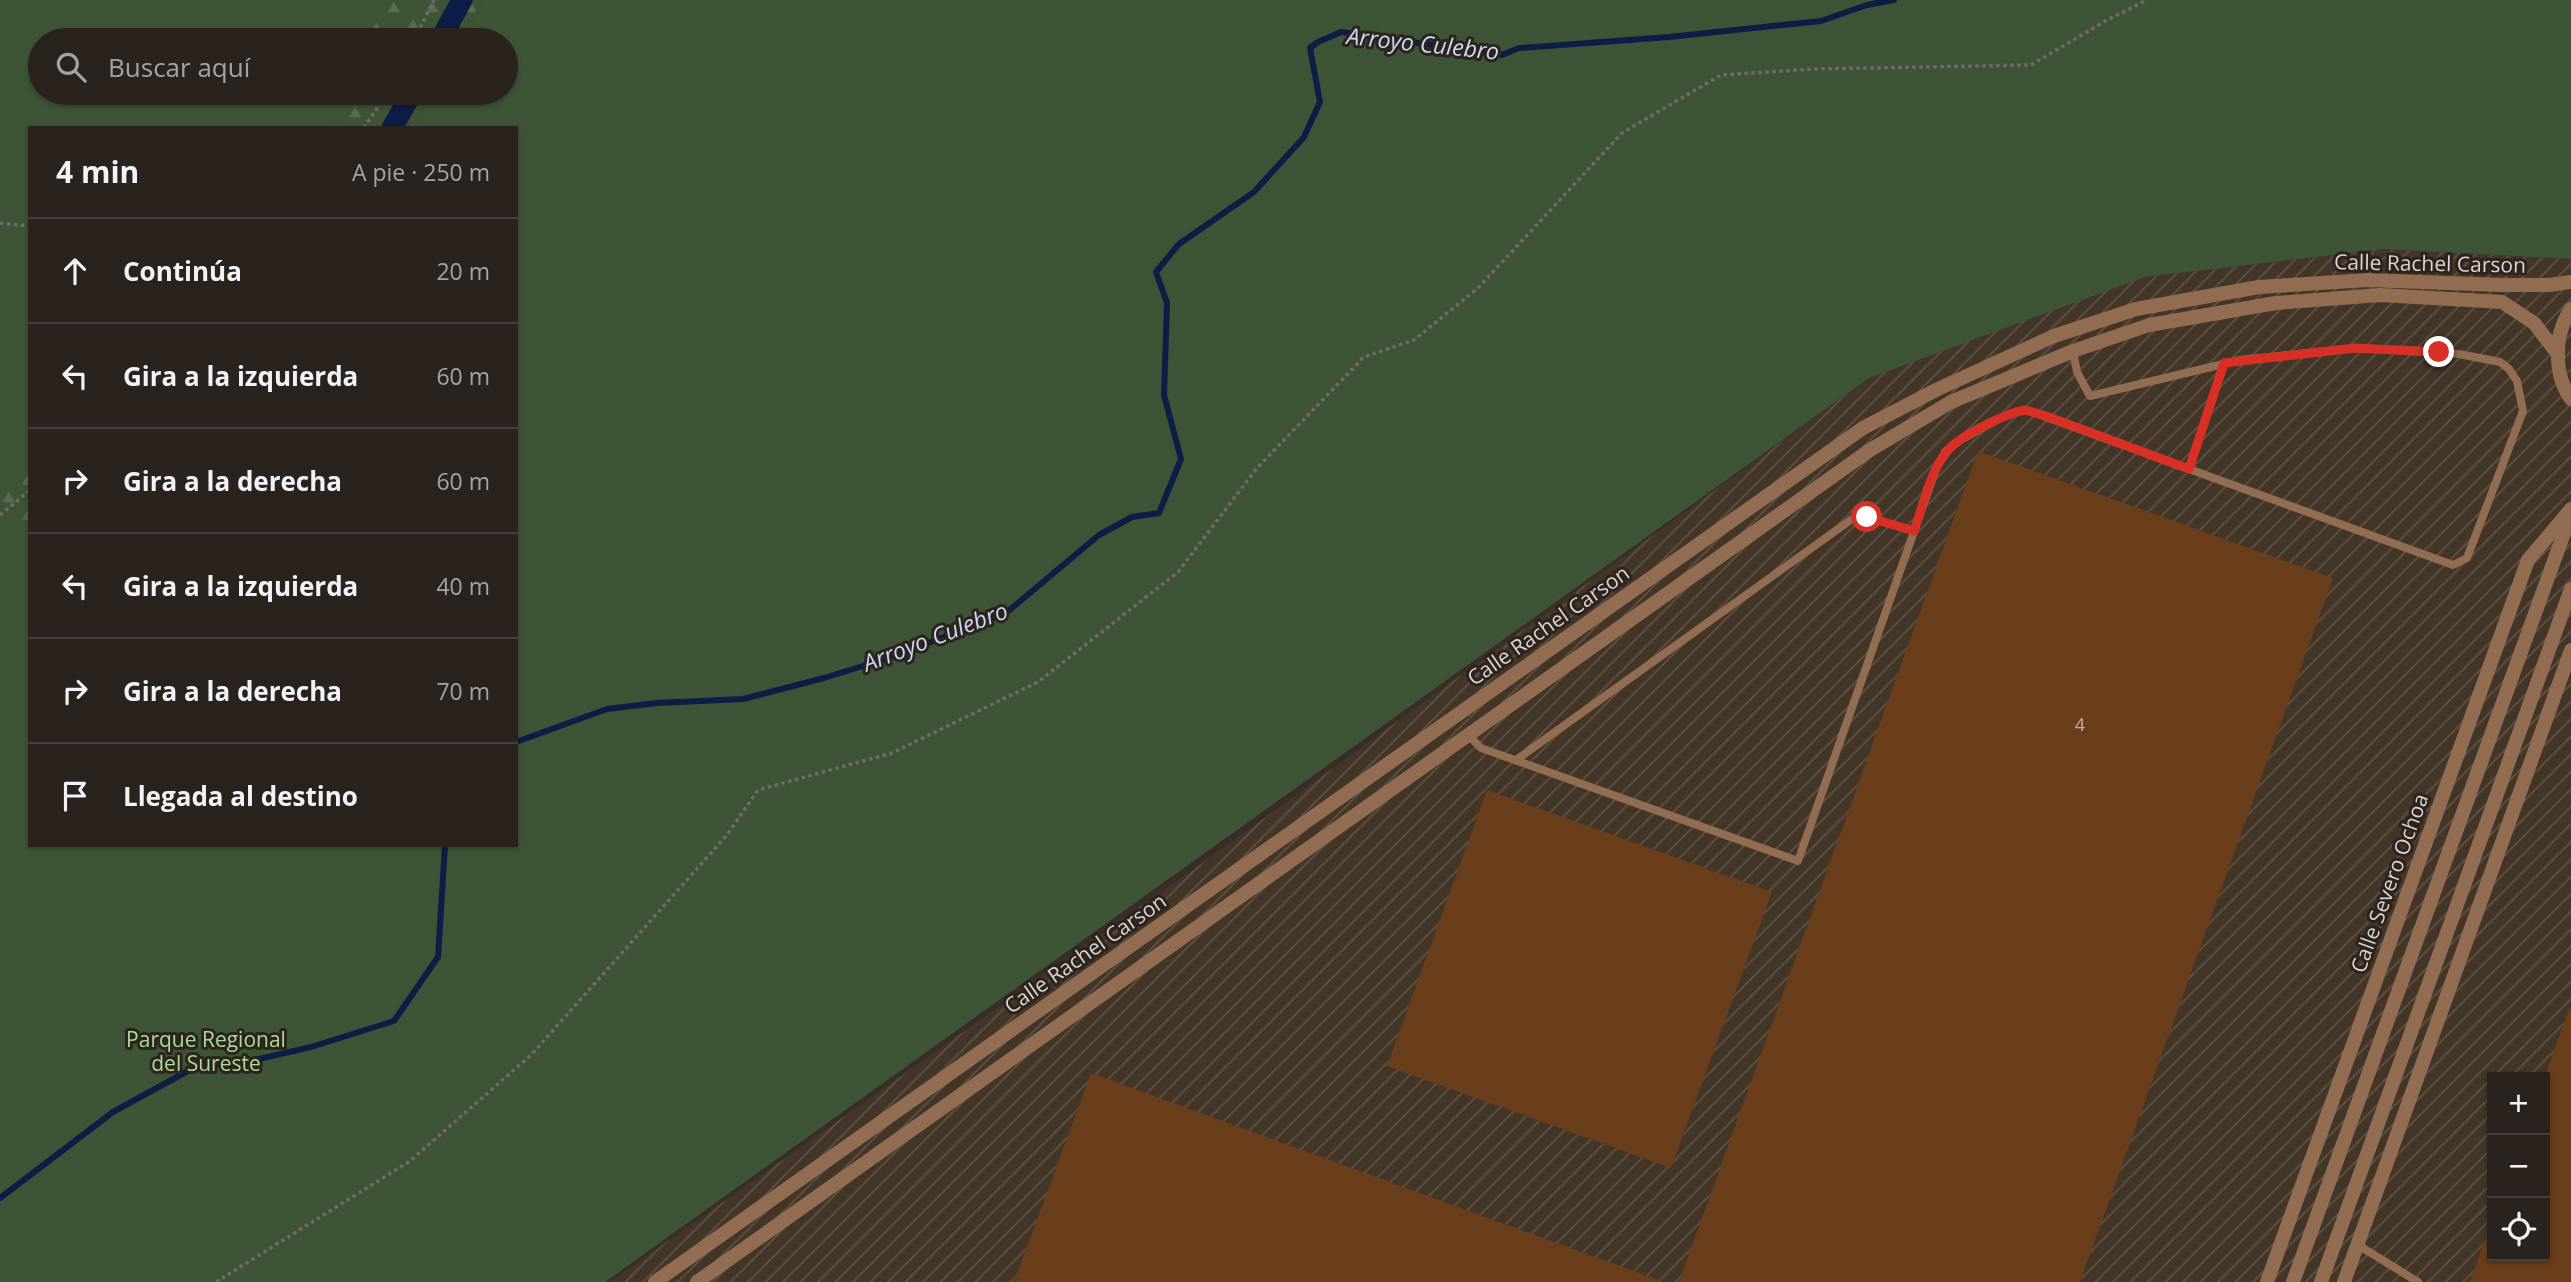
<!DOCTYPE html>
<html lang="es">
<meta charset="utf-8">
<style>
body{margin:0;font-family:"Open Sans",sans-serif;background:#362f2a;color:#f1f3f6}
.controls{position:absolute;right:21px;bottom:21px;display:grid;overflow:hidden;border-radius:0px;box-shadow:0 2px 5px #0004}
.controls button{width:63px;height:63px;display:grid;place-items:center;padding:0;border:0;border-bottom:2px solid #463f3b;background:#2a221d;color:#f1f3f6;font:35px sans-serif}
.stop{position:absolute;width:21px;height:21px;margin:-16px;border:5px solid #d93025;border-radius:50%;background:#fff}
.stop.end{background:#d93025;border-color:#fff;box-shadow:0 2px 7px #0008}
.list{margin:0;padding:0;list-style:none}
h2{display:flex;justify-content:space-between;align-items:center;height:91px;margin:0;padding:0 28px;font-size:30px}
h2 small{font-size:23px;font-weight:400;color:#a5a4a4}
.list li{display:grid;grid-template-columns:46px 1fr auto;gap:21px;align-items:center;box-sizing:border-box;height:105px;padding:0 28px;border-top:2px solid #463f3b}
.list b{display:block;font-size:26px;white-space:nowrap}
.list em{font-size:23px;font-style:normal;color:#a5a4a4}
.icon{flex:none;width:38px;height:38px;fill:none;stroke:currentColor;stroke-width:2;stroke-linecap:round;stroke-linejoin:round}
.map{position:relative;flex:none;width:2571px;height:1282px;overflow:hidden}
.search{position:absolute;background:#2a221d;box-shadow:0 2px 5px #0004;left:28px;top:28px;width:490px;height:77px;display:flex;align-items:center;gap:18px;box-sizing:border-box;padding:0 24px;border-radius:38px;color:#a5a4a4;font-size:26px}
.panel{position:absolute;background:#2a221d;box-shadow:0 2px 5px #0004;left:28px;top:126px;width:490px;height:721px;border-radius:0px}
.map>svg:first-child{display:block}
.industrial{fill:url(#industrial-furrows);fill-rule:evenodd}
.green{fill:#3e5436}
.forest{fill:url(#forest-firs)}
.lines{fill:none;stroke-linecap:round;stroke-linejoin:round}
.stream{stroke:#0d1d45;stroke-width:6}
.canal{stroke:#0d1d45;stroke-width:21}
.building{fill:#6a3e1a}
.path{stroke:#736a64;stroke-width:3.5;stroke-dasharray:3.5 3.5;stroke-linecap:butt}
.service{stroke:#936d52;stroke-width:8}
.minor{stroke:#936d52;stroke-width:14}
.tertiary{stroke:#936d52;stroke-width:14}
.route{stroke:#d93025;stroke-width:9}
.labels{text-anchor:middle;dominant-baseline:central;stroke-width:6;stroke-linejoin:round;paint-order:stroke}
.number-label{font-size:18px;fill:#bfaea2}
.street-label{font-size:21px;fill:#dbd4d0;stroke:#2d241e}
.park-label{font-size:21px;fill:#a9dc96;stroke:#2d241e}
.water-label{font-size:23px;font-style:italic;fill:#cbdaf7;stroke:#2d241e}
</style>
<div class="map">
<svg width="2571" height="1282" viewBox="0 0 2571 1282">
<defs>
<pattern id="industrial-furrows" width="10" height="10" patternUnits="userSpaceOnUse" patternTransform="scale(1.75)"><rect width="10" height="10" fill="#433528"/><path d="M-1 1l2-2M0 10L10 0M9 11l2-2" fill="none" stroke="#5e5146"/></pattern>
<pattern id="forest-firs" width="22" height="20" patternUnits="userSpaceOnUse" patternTransform="scale(1.75)"><rect width="22" height="20" fill="#3e5436"/><path d="M5 1l3.5 6h-7zM16 11l3.5 6h-7z" fill="#596c52"/></pattern>
</defs>
<rect width="100%" height="100%" fill="#382e27"/>
<path class="industrial" d="M2385,249L2571,259V1282H610L1226,846L1869,378L2137,278ZM2492,1077H2545V1256H2492Z"/>
<path class="green" d="M0,0H431L408,40H40V93H378L359,128H30V845H516V128H413L432,93H506V40H461L483,0H2571V259L2385,249L2145,277L1869,378L605,1282H0Z"/>
<path class="forest" d="M388,0H483L461,40H367Z
M340,93H432L413,128H322Z
M30,460V521L0,525V493Z"/>
<g class="lines">
<path class="stream" d="M516,742L607,709L657,703L743,699L824,678L895,656L1006,613L1099,535L1132,517L1159,513L1181,459L1164,395L1167,303L1156,272L1179,244L1254,192L1304,137L1320,102L1310,48L1318,42L1341,32L1502,55L1519,48L1669,37L1821,21L1867,5L1894,0
M0,1198L113,1112L197,1066L250,1061L311,1047L394,1021L438,957L445,845"/>
<path class="canal" d="M440,40L462,0
M392,128L412,93"/>
</g>
<path class="building" d="M1978,451L2333,578L2080,1282H1679Z
M1487,790L1772,892L1671,1168L1387,1066Z
M2569,1009H2571V1282H2470L2490,1226H2492V1256H2545V1076Z
M1091,1073L1658,1280V1282H1014Z"/>
<g class="lines">
<path class="path" d="M414,40L434,0
M364,128L387,93
M0,223L30,226
M0,515L30,490
M216,1282L410,1161L531,1055L727,835L758,790L892,753L1038,682L1178,572L1257,468L1364,357L1414,340L1478,288L1622,133L1721,75L1814,69L2031,65L2107,20L2147,0"/>
<path class="service" d="M2189,469L2224,364
M1468,735L1481,748L1798,861L1936,469L1945,452L1955,443L2002,417L2025,410L2035,413L2453,565L2467,558L2523,411L2517,381L2509,369L2500,362L2459,354L2355,348L2240,360L2090,396L2077,372L2073,351
M1516,760L1852,519L1867,517L1914,531
M2358,1245L2418,1282"/>
<path class="minor" d="M2267,1282L2528,560L2571,509
M2344,1282L2571,650"/>
<path class="tertiary" d="M2571,309C2554,334 2553,374 2571,399
M655,1282L1863,428L1938,389L2054,336L2136,309L2259,287L2368,280L2502,285H2549L2571,282
M697,1282L1870,450L1951,402L2073,351L2149,325L2276,303L2380,295L2502,302L2534,323L2557,353
M2293,1282L2571,514
M2321,1282L2571,589"/>
</g>
<g class="lines">
<path class="route" d="M1867,517L1914,531C1923,506 1929,475 1945,454C1957,437 1996,419 2016,412L2025,410L2046,416L2189,469L2224,363L2355,348L2439,352"/>
</g>
<g class="labels">
<g class="number-label">
<text x="2080" y="724">4</text>
</g>
<g class="street-label">
<text transform="translate(2430 263) rotate(1)">Calle Rachel Carson</text>
<text transform="translate(1548 625) rotate(-35)">Calle Rachel Carson</text>
<text transform="translate(2389 883) rotate(-70)">Calle Severo Ochoa</text>
<text transform="translate(1085 953) rotate(-35)">Calle Rachel Carson</text>
</g>
<g class="park-label">
<text x="206" y="1039">Parque Regional<tspan x="206" dy="24">del Sureste</tspan></text>
</g>
<g class="water-label">
<text transform="translate(1423 43) rotate(6)">Arroyo Culebro</text>
<text transform="translate(935 636) rotate(-21)">Arroyo Culebro</text>
</g>
</g>
</svg>
<div class="controls">
<button>+</button>
<button>−</button>
<button><svg class="icon" aria-label="locate" viewBox="0 0 24 24"><circle cx="12" cy="12" r="6"/><path d="M12 2v4M12 18v4M2 12h4M18 12h4"/></svg></button>
</div>
<div class="stop" style="left:1867px;top:517px"></div>
<div class="stop end" style="left:2439px;top:352px"></div>
<div class="search"><svg class="icon" aria-label="search" viewBox="0 0 24 24"><circle cx="10" cy="10" r="6"/><path d="M15 15l6 6"/></svg>Buscar aquí</div>
<section class="panel">
<h2>4 min<small>A pie · 250 m</small></h2>
<ul class="list">
<li><svg class="icon" aria-label="ahead" viewBox="0 0 24 24"><path d="M12 20V5M6 11l6-6 6 6"/></svg><div><b>Continúa</b></div><em>20 m</em></li>
<li><svg class="icon" aria-label="left" viewBox="0 0 24 24"><path d="M17 20v-9H6M10 6l-5 5 5 5"/></svg><div><b>Gira a la izquierda</b></div><em>60 m</em></li>
<li><svg class="icon" aria-label="right" viewBox="0 0 24 24"><path d="M7 20v-9h11M14 6l5 5-5 5"/></svg><div><b>Gira a la derecha</b></div><em>60 m</em></li>
<li><svg class="icon" aria-label="left" viewBox="0 0 24 24"><path d="M17 20v-9H6M10 6l-5 5 5 5"/></svg><div><b>Gira a la izquierda</b></div><em>40 m</em></li>
<li><svg class="icon" aria-label="right" viewBox="0 0 24 24"><path d="M7 20v-9h11M14 6l5 5-5 5"/></svg><div><b>Gira a la derecha</b></div><em>70 m</em></li>
<li><svg class="icon" aria-label="arrive" viewBox="0 0 24 24"><path d="M6 21V4h12l-3 4 3 4H6"/></svg><div><b>Llegada al destino</b></div></li>
</ul>
</section>
</div>
